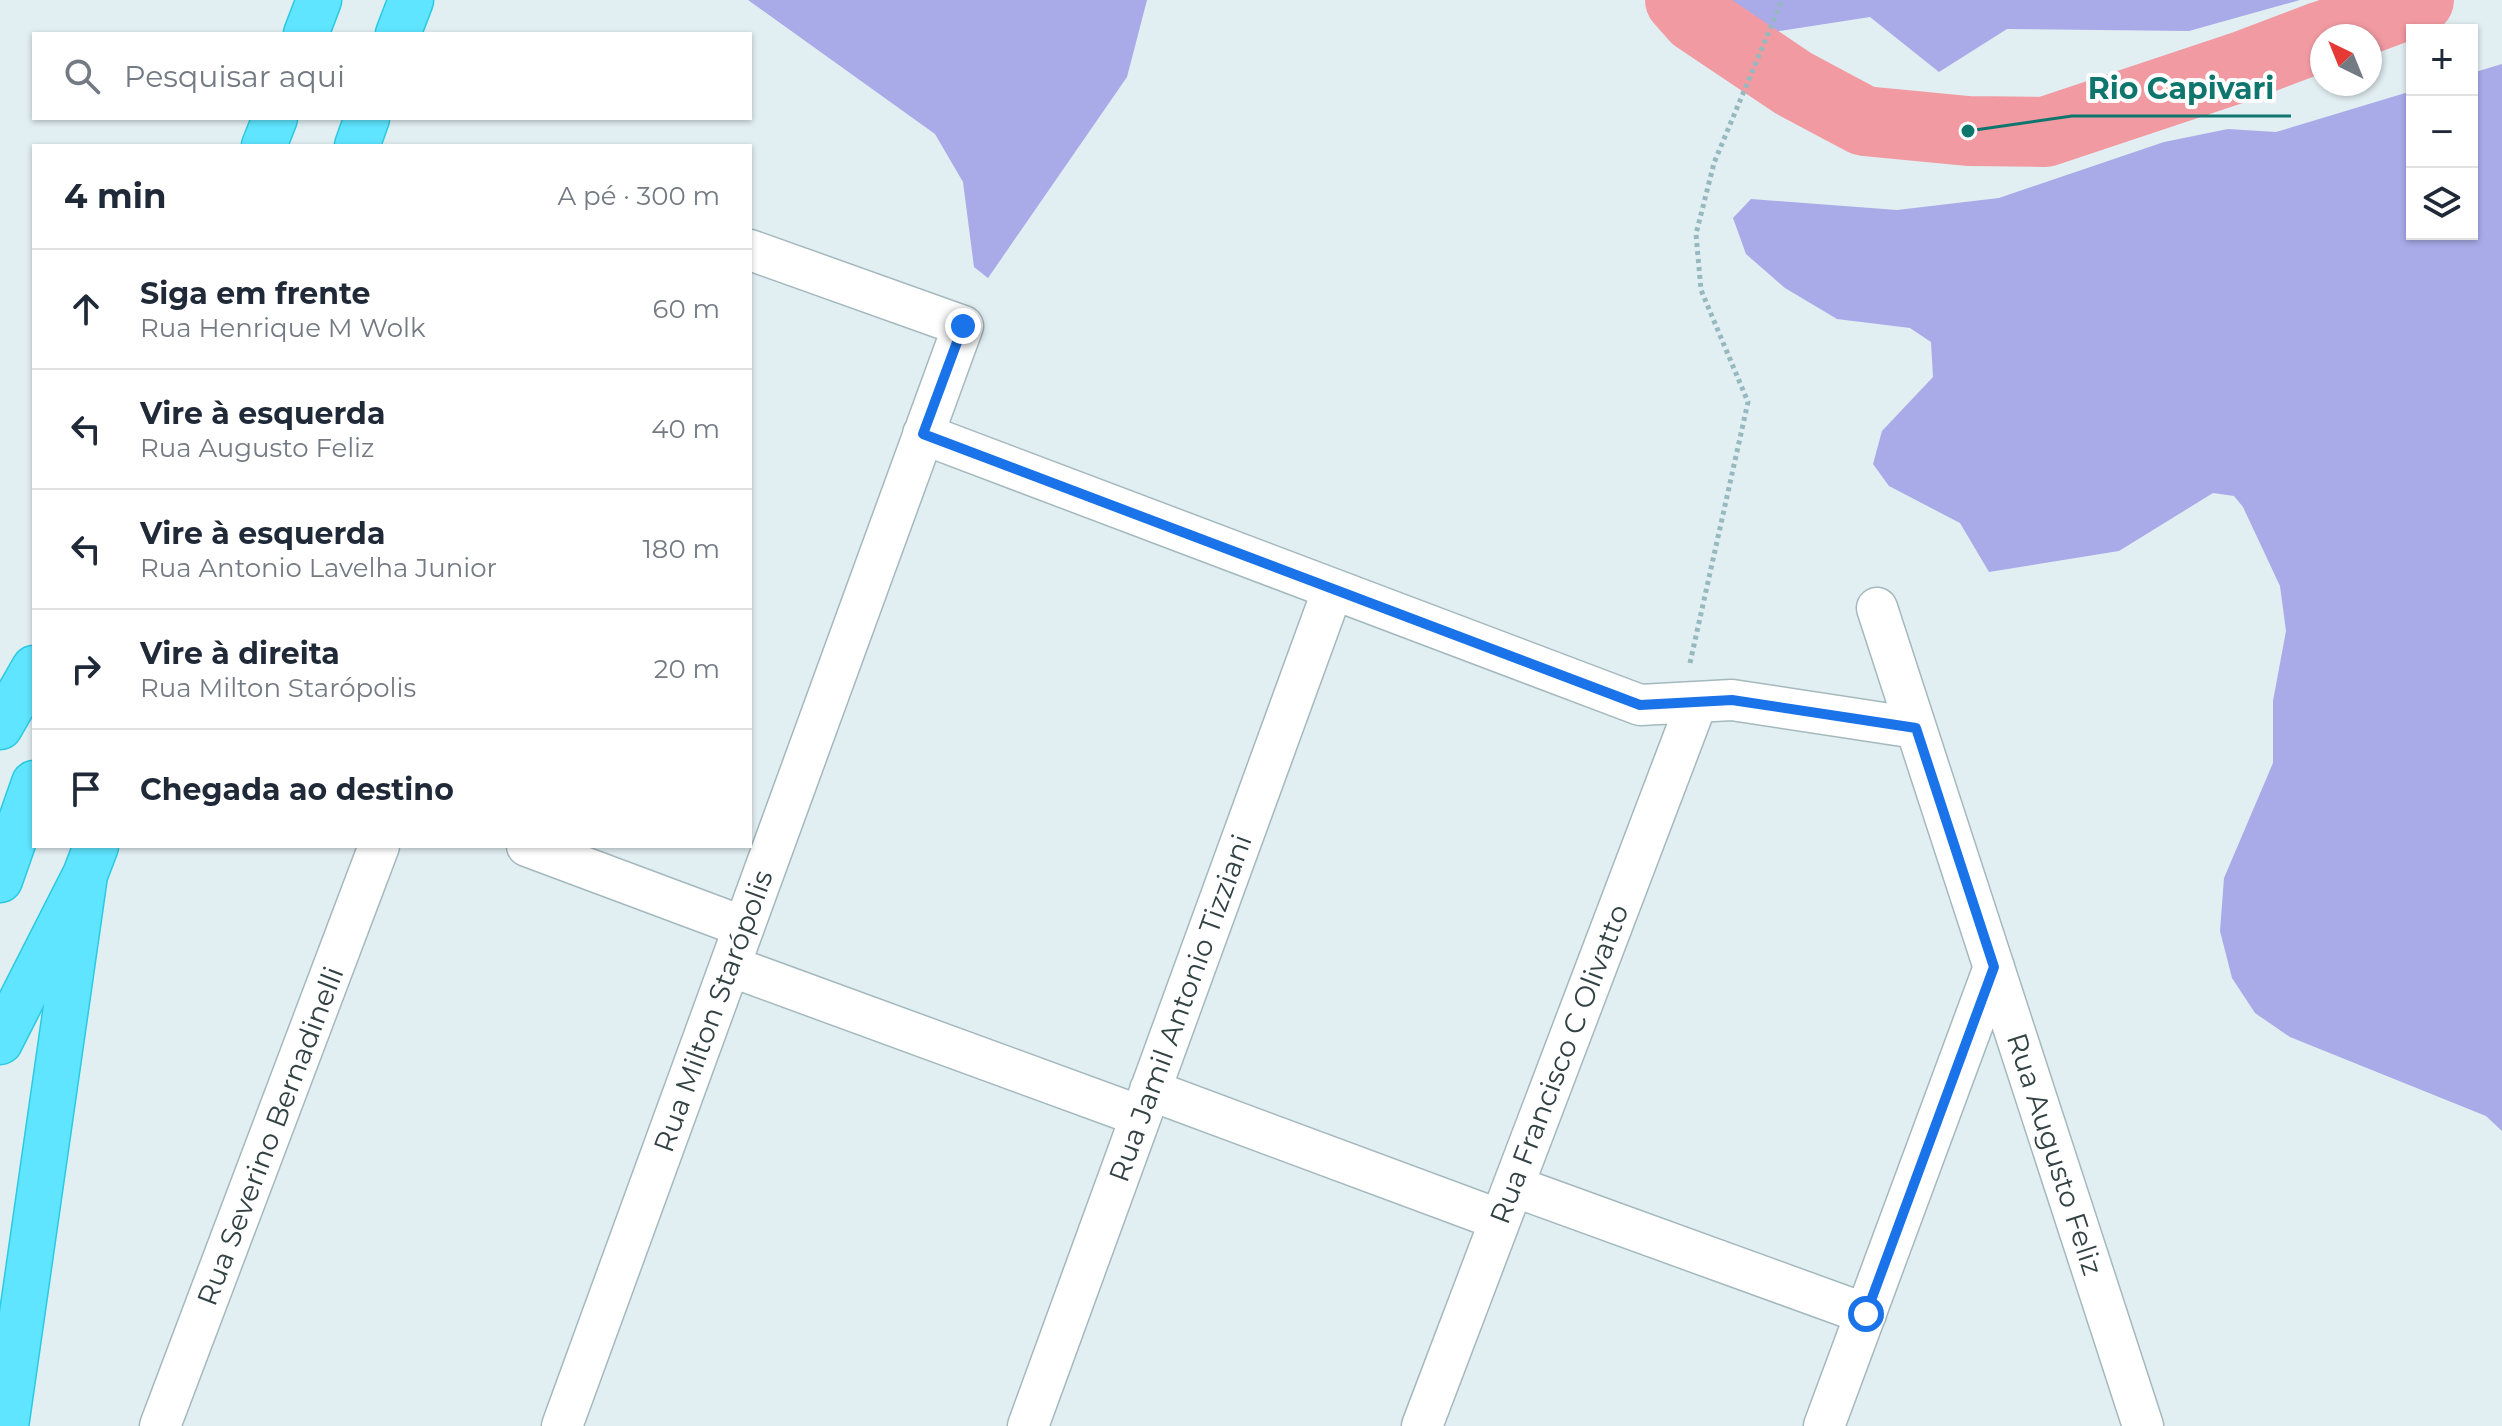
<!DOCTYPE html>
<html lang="pt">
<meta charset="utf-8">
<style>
body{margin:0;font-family:Montserrat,sans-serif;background:#f2f2f3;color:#1f2937}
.controls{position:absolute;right:24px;top:24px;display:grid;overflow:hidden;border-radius:0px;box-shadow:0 2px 6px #0004}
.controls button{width:72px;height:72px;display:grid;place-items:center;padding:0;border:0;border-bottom:2px solid #e0e1e3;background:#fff;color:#1f2937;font:40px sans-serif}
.compass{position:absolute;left:2310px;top:24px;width:72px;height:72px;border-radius:50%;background:#fff;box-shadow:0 2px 6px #0004;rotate:317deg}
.stop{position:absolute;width:24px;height:24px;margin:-18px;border:6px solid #1a73e8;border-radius:50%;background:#fff}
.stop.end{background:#1a73e8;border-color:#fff;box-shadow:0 2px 8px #0008}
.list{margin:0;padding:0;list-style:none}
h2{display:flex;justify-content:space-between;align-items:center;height:104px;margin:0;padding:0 32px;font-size:34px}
h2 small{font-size:26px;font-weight:400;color:#747a83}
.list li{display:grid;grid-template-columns:52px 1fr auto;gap:24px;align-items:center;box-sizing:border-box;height:120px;padding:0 32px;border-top:2px solid #e0e1e3}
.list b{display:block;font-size:30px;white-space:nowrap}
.list p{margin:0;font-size:26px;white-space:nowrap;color:#747a83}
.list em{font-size:26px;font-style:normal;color:#747a83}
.icon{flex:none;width:44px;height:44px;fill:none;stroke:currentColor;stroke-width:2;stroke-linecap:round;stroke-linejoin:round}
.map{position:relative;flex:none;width:2502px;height:1426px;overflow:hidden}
.search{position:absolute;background:#fff;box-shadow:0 2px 6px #0004;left:32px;top:32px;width:720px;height:88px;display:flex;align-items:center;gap:20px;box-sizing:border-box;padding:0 28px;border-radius:0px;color:#747a83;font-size:30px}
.panel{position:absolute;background:#fff;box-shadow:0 2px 6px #0004;left:32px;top:144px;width:720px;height:704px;border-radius:0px}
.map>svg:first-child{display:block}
.green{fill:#a8abe8}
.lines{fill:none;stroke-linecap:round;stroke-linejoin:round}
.river{stroke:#f29aa2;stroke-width:70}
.minor-casing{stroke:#a4b9bd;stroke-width:43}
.highway-casing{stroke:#2bcae2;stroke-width:47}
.path{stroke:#95b9bf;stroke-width:5;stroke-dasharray:4 4;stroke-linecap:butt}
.minor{stroke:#fff;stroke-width:40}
.highway{stroke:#5fe5ff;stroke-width:44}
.route{stroke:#1a73e8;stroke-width:10}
.labels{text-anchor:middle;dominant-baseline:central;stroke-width:8;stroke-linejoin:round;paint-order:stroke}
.street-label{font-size:28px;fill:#324143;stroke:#fff}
.leader{fill:none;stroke:#0f766e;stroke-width:3}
.callout-dot{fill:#0f766e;stroke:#fff;stroke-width:3}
.callout-label{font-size:30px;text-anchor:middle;font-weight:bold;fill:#0f766e;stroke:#fff;stroke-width:8;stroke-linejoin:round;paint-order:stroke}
</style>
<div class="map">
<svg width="2502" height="1426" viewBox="0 0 2502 1426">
<rect width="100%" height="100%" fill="#e1eef2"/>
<path class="green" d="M748,0H1147L1127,77L988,278L974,267L963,182L935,134Z
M1651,0H2300L2189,31L2007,29L1939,72L1870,17L1708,42L1677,25Z
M2502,64V1131L2486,1116L2290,1037L2255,1013L2232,978L2220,931L2224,878L2273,763V701L2286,631L2280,586L2243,507L2234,496L2213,493L2119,551L1989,572L1960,523L1889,486L1873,464L1882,431L1933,377L1931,342L1910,328L1837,319L1785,288L1746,254L1733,218L1751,199L1897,210L1999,198L2164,142L2228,129L2276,132L2412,91V234H2472V73Z"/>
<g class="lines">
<path class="river" d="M1680,0L1696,18L1793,83L1864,121L1968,131L2045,132L2243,66L2322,36
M2323,36L2419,0"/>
<g class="minor-casing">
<path id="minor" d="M923,434L1640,705L1732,700L1916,728
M1877,608L2143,1426
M527,846L744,927
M730,966L1140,1116
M1150,1090L1500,1220
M1513,1186L1866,1314
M160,1426L379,846
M562,1426L963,326L750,250
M1028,1426L1333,589
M1422,1426L1697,702
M1824,1426L1994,967"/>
</g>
<g class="highway-casing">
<path id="highway" d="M306,34L319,0
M398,34L411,0
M264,146L275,118
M357,146L367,118
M0,727L34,668
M0,880L34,783
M0,1042L85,875L96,846
M6,1426L85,875"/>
</g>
<path class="path" d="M1690,663L1748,402L1701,290L1696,234L1714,163L1782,0"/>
<use href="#minor" class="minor"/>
<use href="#highway" class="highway"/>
</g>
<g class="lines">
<path class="route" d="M963,326L923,434L1640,705L1732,700L1916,728L1994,967L1866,1314"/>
</g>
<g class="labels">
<g class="street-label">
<text transform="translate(1180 1008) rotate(-70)">Rua Jamil Antonio Tizziani</text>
<text transform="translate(713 1011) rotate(-70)">Rua Milton Starópolis</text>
<text transform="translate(1559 1064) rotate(-69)">Rua Francisco C Olivatto</text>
<text transform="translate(270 1136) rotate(-69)">Rua Severino Bernadinelli</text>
<text transform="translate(2055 1154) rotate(72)">Rua Augusto Feliz</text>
</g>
</g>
<path class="leader" d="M1968 131L2072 116H2291"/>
<circle class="callout-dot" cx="1968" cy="131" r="8"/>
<g class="callout-label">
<text x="2181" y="99">Rio Capivari</text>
</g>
</svg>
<div class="controls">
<button>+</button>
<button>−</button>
<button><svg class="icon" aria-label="layers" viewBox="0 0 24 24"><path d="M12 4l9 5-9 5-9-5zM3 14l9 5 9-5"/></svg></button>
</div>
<svg class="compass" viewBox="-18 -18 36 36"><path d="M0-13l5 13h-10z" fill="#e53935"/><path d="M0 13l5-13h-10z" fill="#747a83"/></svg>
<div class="stop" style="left:1866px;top:1314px"></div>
<div class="stop end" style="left:963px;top:326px"></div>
<div class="search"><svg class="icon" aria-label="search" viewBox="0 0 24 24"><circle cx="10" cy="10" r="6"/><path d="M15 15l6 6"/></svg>Pesquisar aqui</div>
<section class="panel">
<h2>4 min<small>A pé · 300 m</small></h2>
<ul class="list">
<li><svg class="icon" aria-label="ahead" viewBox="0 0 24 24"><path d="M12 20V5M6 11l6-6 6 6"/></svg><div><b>Siga em frente</b><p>Rua Henrique M Wolk</p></div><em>60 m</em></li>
<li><svg class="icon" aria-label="left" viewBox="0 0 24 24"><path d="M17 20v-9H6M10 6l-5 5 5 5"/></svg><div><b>Vire à esquerda</b><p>Rua Augusto Feliz</p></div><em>40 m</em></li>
<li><svg class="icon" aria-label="left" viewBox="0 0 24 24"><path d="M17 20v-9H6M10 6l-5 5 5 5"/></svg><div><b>Vire à esquerda</b><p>Rua Antonio Lavelha Junior</p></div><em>180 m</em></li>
<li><svg class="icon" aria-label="right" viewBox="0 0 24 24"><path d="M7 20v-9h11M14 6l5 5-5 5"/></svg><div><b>Vire à direita</b><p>Rua Milton Starópolis</p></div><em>20 m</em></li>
<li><svg class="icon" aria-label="arrive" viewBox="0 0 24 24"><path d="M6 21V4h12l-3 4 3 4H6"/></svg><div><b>Chegada ao destino</b></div></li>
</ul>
</section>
</div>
